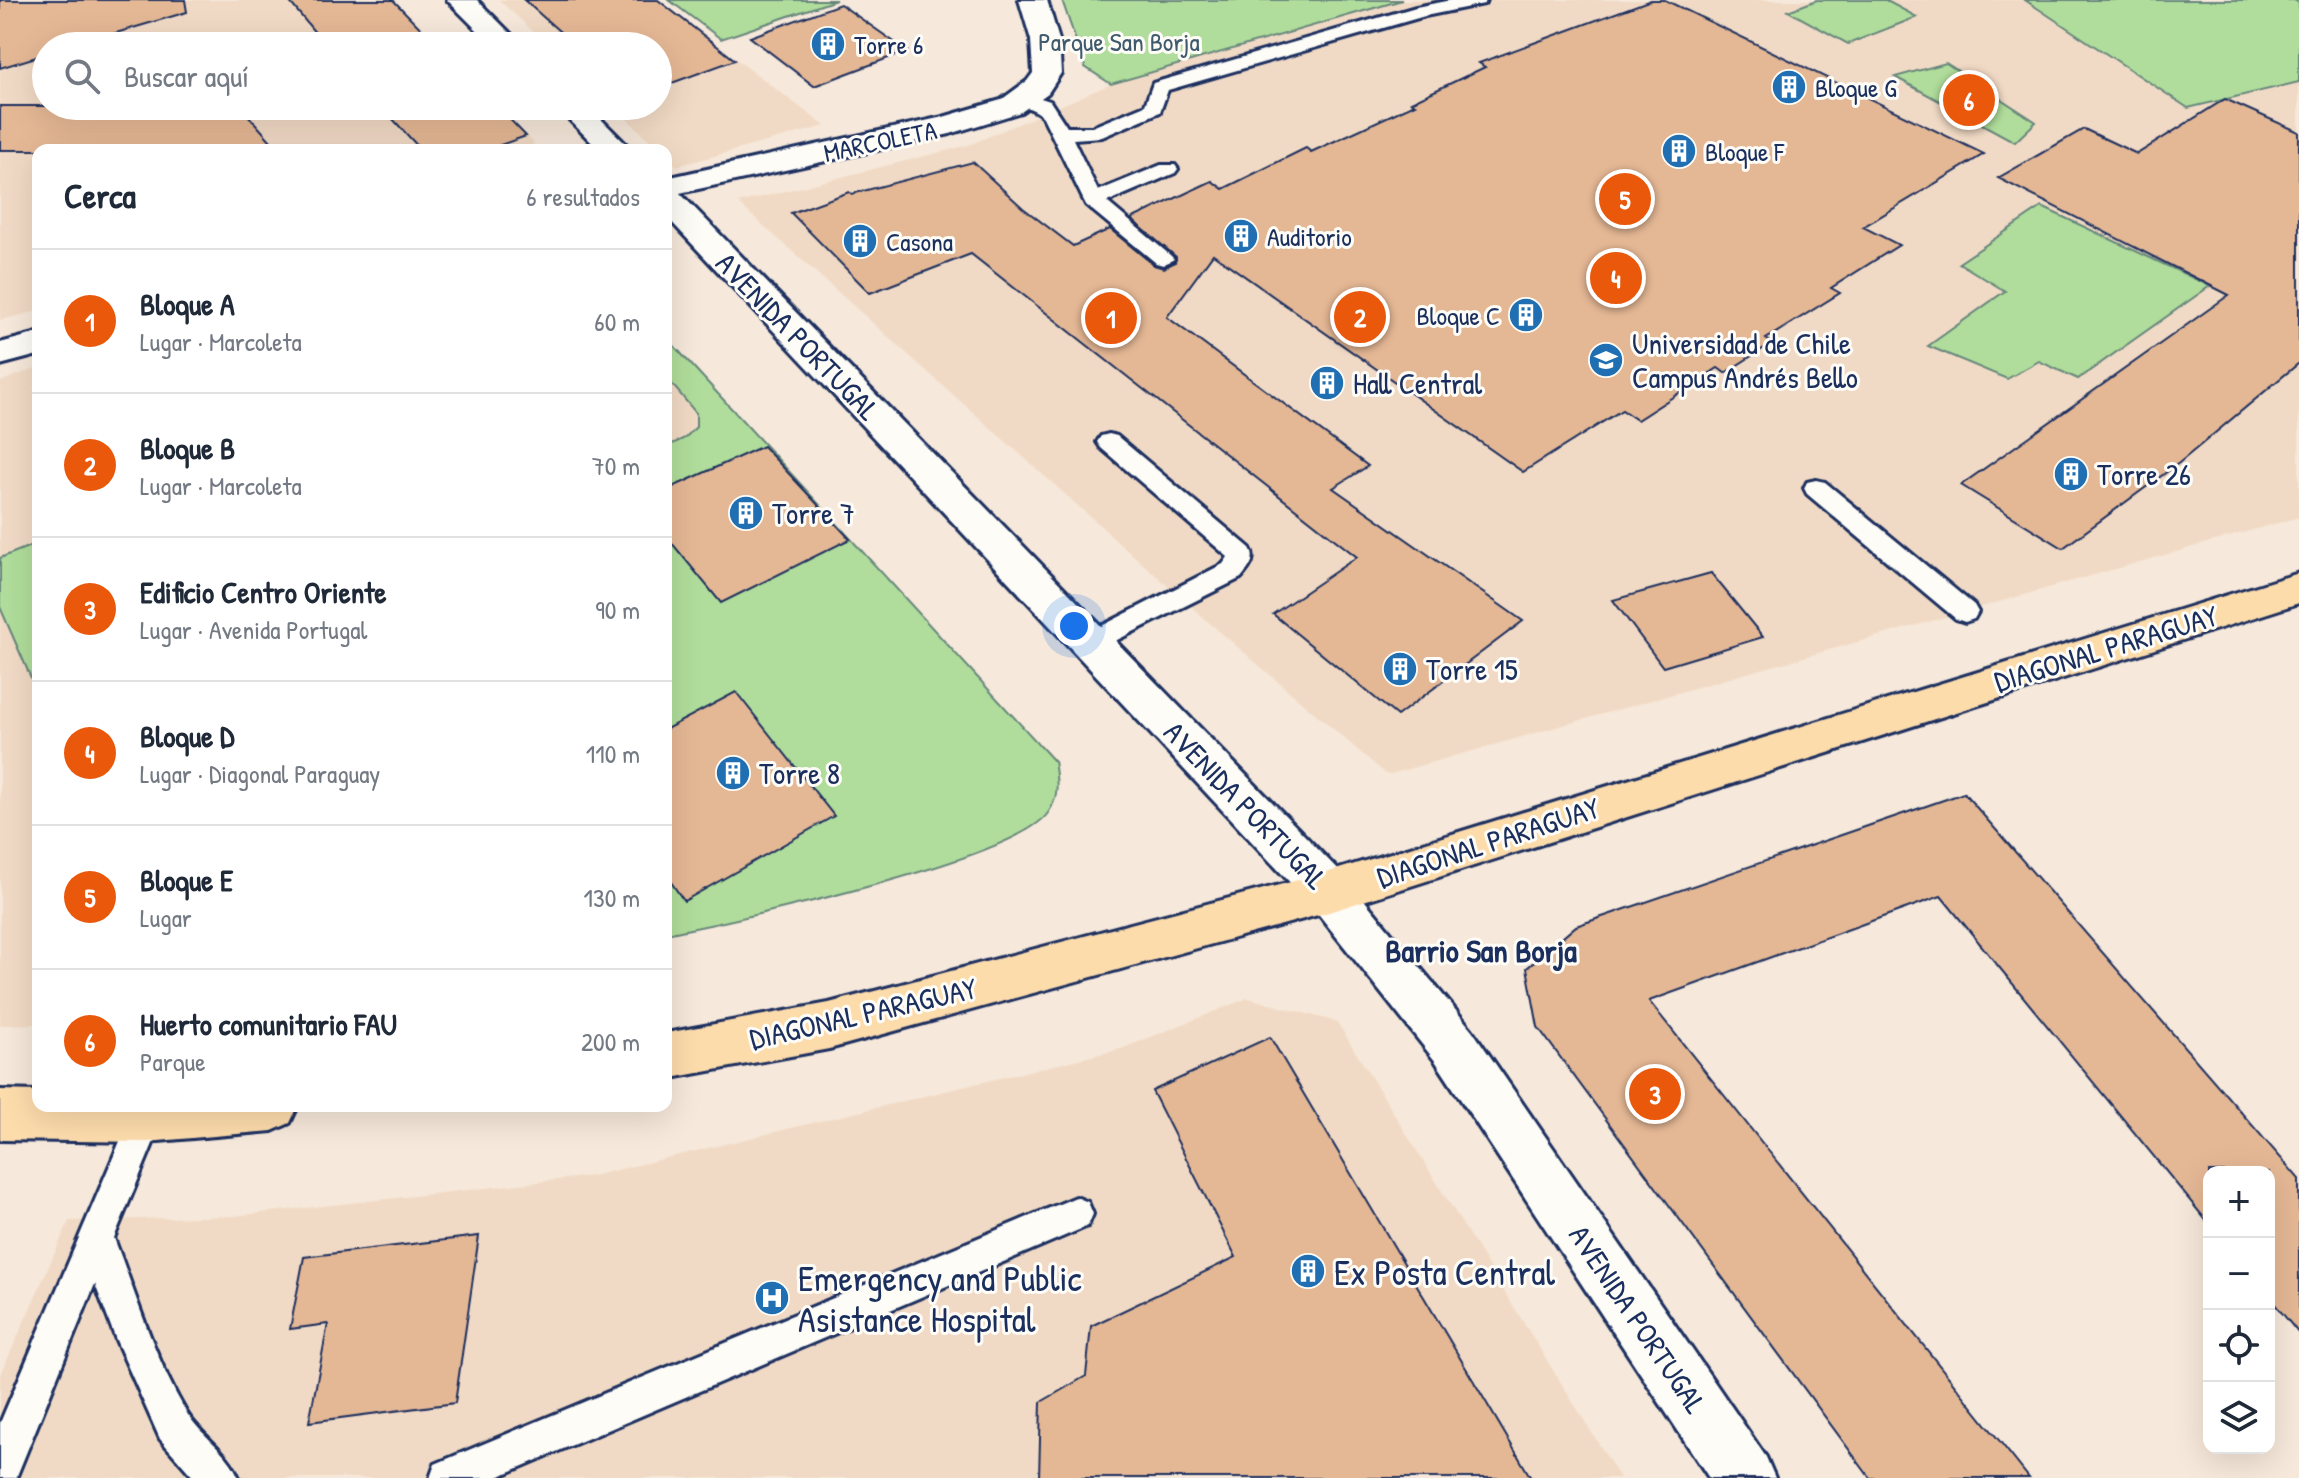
<!DOCTYPE html>
<html lang="es">
<meta charset="utf-8">
<style>
body{margin:0;font-family:"Patrick Hand",sans-serif;background:#f2f2f3;color:#1f2937}
.controls{position:absolute;right:24px;bottom:24px;display:grid;overflow:hidden;border-radius:16px;box-shadow:0 8px 32px #0002}
.controls button{width:72px;height:72px;display:grid;place-items:center;padding:0;border:0;border-bottom:2px solid #e0e1e3;background:#fff;color:#1f2937;font:40px sans-serif}
.you{position:absolute;left:1074px;top:626px;width:28px;height:28px;margin:-20px;border:6px solid #fff;border-radius:50%;background:#1a73e8;box-shadow:0 0 0 12px #1a73e833}
.badge{display:grid;place-items:center;width:52px;height:52px;border-radius:50%;background:#ea580c;color:#fff;font-size:26px;font-weight:700}
.pin{position:absolute;translate:-50% -50%;border:4px solid #fff;box-shadow:0 2px 8px #0006}
.list{margin:0;padding:0;list-style:none}
h2{display:flex;justify-content:space-between;align-items:center;height:104px;margin:0;padding:0 32px;font-size:34px}
h2 small{font-size:26px;font-weight:400;color:#747a83}
.list li{display:grid;grid-template-columns:52px 1fr auto;gap:24px;align-items:center;box-sizing:border-box;height:144px;padding:0 32px;border-top:2px solid #e0e1e3}
.list b{display:block;font-size:30px;white-space:nowrap}
.list p{margin:0;font-size:26px;white-space:nowrap;color:#747a83}
.list em{font-size:26px;font-style:normal;color:#747a83}
.icon{flex:none;width:44px;height:44px;fill:none;stroke:currentColor;stroke-width:2;stroke-linecap:round;stroke-linejoin:round}
.map{position:relative;flex:none;width:2299px;height:1478px;overflow:hidden}
.search{position:absolute;background:#fff;box-shadow:0 8px 32px #0002;left:32px;top:32px;width:640px;height:88px;display:flex;align-items:center;gap:20px;box-sizing:border-box;padding:0 28px;border-radius:44px;color:#747a83;font-size:30px}
.panel{position:absolute;background:#fff;box-shadow:0 8px 32px #0002;left:32px;top:144px;width:640px;height:968px;border-radius:16px}
.map>svg:first-child{display:block}
.built{fill:#f1dac5}
.green{fill:#b0dd9b;stroke:#66867c;stroke-width:2}
.building{fill:#e5b895;stroke:#1b2f5e;stroke-width:2}
.lines{fill:none;stroke-linecap:round;stroke-linejoin:round}
.lane-casing{stroke:#1b2f5e;stroke-width:6}
.street-casing{stroke:#1b2f5e;stroke-width:6}
.secondary-casing{stroke:#1b2f5e;stroke-width:6}
.primary-casing{stroke:#1b2f5e;stroke-width:6}
.lane{fill:#fdfcf7;fill-rule:evenodd}
.street{fill:#fdfcf7;fill-rule:evenodd}
.secondary{fill:#fdfcf7;fill-rule:evenodd}
.primary{fill:#fddcac;fill-rule:evenodd}
.labels{text-anchor:middle;dominant-baseline:central;stroke-width:6;stroke-linejoin:round;paint-order:stroke}
.far-park-label{font-size:26px;fill:#405a6d;stroke:#fdfcf7}
.far-poi-label{font-size:26px;fill:#1b2f5e;stroke:#fdfcf7;text-anchor:start}
.far-street-label{font-size:26px;fill:#1b2f5e;stroke:#fdfcf7}
.street-label{font-size:30px;fill:#1b2f5e;stroke:#fdfcf7}
.poi-label{font-size:30px;fill:#1b2f5e;stroke:#fdfcf7;text-anchor:start}
.neighbourhood-label{font-size:32px;font-weight:bold;fill:#1b2f5e;stroke:#fdfcf7}
.near-poi-label{font-size:36px;fill:#1b2f5e;stroke:#fdfcf7;text-anchor:start}
</style>
<div class="map">
<svg width="2299" height="1478" viewBox="0 0 2299 1478">
<rect width="100%" height="100%" fill="#f6e8da"/>
<filter id="ink" filterUnits="userSpaceOnUse"><feTurbulence type="fractalNoise" baseFrequency=".0125" numOctaves="2"/><feDisplacementMap in="SourceGraphic" scale="16" xChannelSelector="R" yChannelSelector="G"/><feConvolveMatrix kernelMatrix="1 2 1 2 8 2 1 2 1" color-interpolation-filters="sRGB"/></filter>
<g filter="url(#ink)">
<path class="built" d="M0,0H393L438,46H46V106H497L534,143L528,149L531,150H38V311L0,320Z
M499,0H658L825,126L677,166L666,156V150H660L613,106H658V46H549Z
M1402,0H2299V517L1387,775L1205,619L738,203L969,145L1111,84Z
M36,368L38,386L33,388L38,397V1024L0,1025V382Z
M666,377L696,413V427L685,438L666,447Z
M1248,998L1337,1022L1620,1478H0V1376L69,1221L233,1216L592,1176L1121,1049Z"/>
<path class="green" d="M669,0H836L721,39Z
M1062,0H1402L1111,84L1085,67Z
M1817,0H1885L1917,17L1848,44L1788,11Z
M2025,0H2294L2299,3V82L2188,108Z
M1946,63L2036,122L2015,142L1895,77Z
M2042,207L2210,286L2078,379L2039,361L2007,379L1928,346L2005,291L1959,263Z
M666,337L1054,761C1057,780 1060,796 1048,813C1015,860 732,921 666,934V447L685,438L696,427V413L666,377Z
M38,543V694L0,607V558Z"/>
<path class="building" d="M0,0H185L187,12L72,46H46V54L0,68Z
M288,0H393L438,46H326Z
M524,0H658L735,60L658,88V46H576Z
M1651,0H1665L1984,154L1863,227L1899,245L1831,288L1840,293L1766,339L1772,343L1725,373L1718,368L1637,420L1622,410L1523,472L1213,254L1167,317L1368,466L1333,488L1523,621L1397,716L1273,614L1357,557L971,254L870,293L791,213L849,192L852,194L973,162L1023,208L1073,246L1110,229L1154,265L1164,268L1175,262L1176,257L1131,219L1212,181L1223,189L1306,148L1311,152L1415,104L1411,102L1485,67L1479,63Z
M840,4L907,51L814,86L750,37Z
M2225,99L2299,132V363L2179,463L2063,548L1961,485L2229,295L1998,178L2084,129L2137,154Z
M0,106H240L279,150H0Z
M381,106H497L526,136L486,150H421Z
M763,446L850,539L721,603L666,536V490Z
M1711,573L1763,637L1663,667L1613,600Z
M736,692L834,816L684,901L666,875V729Z
M1964,793L2299,1179V1334L2269,1297V1172H2209V1224L1941,896L1649,1001L2029,1478H1870L1538,1027L1527,968L1576,926Z
M1270,1037L1531,1478H1039L1041,1402L1086,1376L1091,1326L1236,1257L1152,1091Z
M479,1236L455,1403L309,1422L328,1324L290,1329L304,1257Z"/>
<g class="lines">
<g class="lane-casing">
<path id="lane" d="M1451,0H1487L1484,4L1425,16L1168,90L1160,112L1102,137L1073,139L1098,191L1161,165H1175L1178,169L1175,173L1107,202L1170,255L1174,259L1163,265L1156,263L1086,205L1043,117C1035,107 1020,108 1013,98L1022,92L1050,101L1067,127H1092L1145,105L1153,83L1416,7Z
M1109,434L1117,436L1250,548C1257,560 1249,568 1241,578L1091,653L1082,650L1078,643L1082,636L1223,564L1228,557L1101,448L1097,442L1101,436Z
M1816,480L1825,482L1974,605L1978,612L1974,619L1965,622L1956,619L1807,494L1804,488L1807,482Z
M135,1106H159L164,1117L114,1238C136,1295 154,1357 185,1410C200,1436 228,1450 239,1478H194L160,1439L116,1340L95,1284L16,1478H0V1423Z
M1076,1197L1088,1202L1093,1214L1088,1226L495,1478H430L435,1464Z"/>
</g>
<g class="street-casing">
<path id="street" d="M1019,0H1047L1059,40L1061,73L1048,93L1021,112L950,134L666,196V178L943,117L1001,100L1027,81L1033,73L1031,40Z
M38,333V355L0,365V343Z"/>
</g>
<g class="secondary-casing">
<path id="secondary" d="M447,0H477L523,46H493Z
M556,106H588L632,150H599Z
M666,187L677,190L1346,878L1472,1030L1766,1457L1775,1478H1709L1436,1062L1312,906L666,216Z"/>
</g>
<g class="primary-casing">
<path id="primary" d="M2299,573V603L1329,912L829,1049L666,1079V1033L829,1003L1329,872Z
M0,1090L38,1091V1106H298L290,1123L272,1131L147,1142L0,1140Z"/>
</g>
<use href="#lane" class="lane"/>
<use href="#street" class="street"/>
<use href="#secondary" class="secondary"/>
<use href="#primary" class="primary"/>
</g>
</g>
<defs>
<g id="building-disc" transform="scale(1.8)"><circle r="9.5" fill="#1f6fb2" stroke="#fdfcf7"/><path d="M-4-6H4V6H1V3H-1V6H-4ZM-2.5-4.3h1.7v1.8h-1.7ZM.8-4.3h1.7v1.8H.8ZM-2.5-1h1.7V.8h-1.7ZM.8-1h1.7V.8H.8Z" fill="#fff"/></g>
<g id="university-disc" transform="scale(1.8)"><circle r="9.5" fill="#1f6fb2" stroke="#fdfcf7"/><path d="M0-5L7-2L0 1L-7-2ZM-4 1L0 2.5L4 1V4Q0 6-4 4Z" fill="#fff"/></g>
<g id="hospital-disc" transform="scale(1.8)"><circle r="9.5" fill="#1f6fb2" stroke="#fdfcf7"/><path d="M-5-5h3v3.5h4V-5h3V5h-3V1.5h-4V5h-3Z" fill="#fff"/></g>
</defs>
<g fill-rule="evenodd">
<use href="#building-disc" x="828" y="44"/>
<use href="#building-disc" x="1789" y="87"/>
<use href="#building-disc" x="1679" y="151"/>
<use href="#building-disc" x="1241" y="236"/>
<use href="#building-disc" x="860" y="241"/>
<use href="#building-disc" x="1526" y="315"/>
<use href="#university-disc" x="1606" y="360"/>
<use href="#building-disc" x="1327" y="383"/>
<use href="#building-disc" x="2071" y="474"/>
<use href="#building-disc" x="746" y="513"/>
<use href="#building-disc" x="1400" y="669"/>
<use href="#building-disc" x="733" y="773"/>
<use href="#building-disc" x="1308" y="1271"/>
<use href="#hospital-disc" x="772" y="1298"/>
</g>
<g class="labels">
<g class="far-park-label">
<text x="1119" y="41">Parque San Borja</text>
</g>
<g class="far-poi-label">
<text x="854" y="44">Torre 6</text>
<text x="1815" y="87">Bloque G</text>
<text x="1705" y="151">Bloque F</text>
<text x="1267" y="236">Auditorio</text>
<text x="886" y="241">Casona</text>
<text x="1500" y="315" text-anchor="end">Bloque C</text>
</g>
<g class="far-street-label">
<text transform="translate(880 141) rotate(-12)">MARCOLETA</text>
</g>
<g class="street-label">
<text transform="translate(798 336) rotate(46)">AVENIDA PORTUGAL</text>
<text transform="translate(2106 648) rotate(-17)">DIAGONAL PARAGUAY</text>
<text transform="translate(1246 805) rotate(46)">AVENIDA PORTUGAL</text>
<text transform="translate(1488 842) rotate(-18)">DIAGONAL PARAGUAY</text>
<text transform="translate(863 1013) rotate(-13)">DIAGONAL PARAGUAY</text>
<text transform="translate(1638 1319) rotate(56)">AVENIDA PORTUGAL</text>
</g>
<g class="poi-label">
<text x="1632" y="343">Universidad de Chile<tspan x="1632" dy="34">Campus Andrés Bello</tspan></text>
<text x="1353" y="383">Hall Central</text>
<text x="2097" y="474">Torre 26</text>
<text x="772" y="513">Torre 7</text>
<text x="1426" y="669">Torre 15</text>
<text x="759" y="773">Torre 8</text>
</g>
<g class="neighbourhood-label">
<text x="1481" y="950">Barrio San Borja</text>
</g>
<g class="near-poi-label">
<text x="1334" y="1271">Ex Posta Central</text>
<text x="798" y="1277">Emergency and Public<tspan x="798" dy="41">Asistance Hospital</tspan></text>
</g>
</g>
</svg>
<div class="controls">
<button>+</button>
<button>−</button>
<button><svg class="icon" aria-label="locate" viewBox="0 0 24 24"><circle cx="12" cy="12" r="6"/><path d="M12 2v4M12 18v4M2 12h4M18 12h4"/></svg></button>
<button><svg class="icon" aria-label="layers" viewBox="0 0 24 24"><path d="M12 4l9 5-9 5-9-5zM3 14l9 5 9-5"/></svg></button>
</div>
<div class="you"></div>
<div class="pin badge" style="left:1111px;top:318px">1</div>
<div class="pin badge" style="left:1360px;top:317px">2</div>
<div class="pin badge" style="left:1655px;top:1094px">3</div>
<div class="pin badge" style="left:1616px;top:278px">4</div>
<div class="pin badge" style="left:1625px;top:199px">5</div>
<div class="pin badge" style="left:1969px;top:100px">6</div>
<div class="search"><svg class="icon" aria-label="search" viewBox="0 0 24 24"><circle cx="10" cy="10" r="6"/><path d="M15 15l6 6"/></svg>Buscar aquí</div>
<section class="panel">
<h2>Cerca<small>6 resultados</small></h2>
<ul class="list">
<li><span class="badge">1</span><div><b>Bloque A</b><p>Lugar · Marcoleta</p></div><em>60 m</em></li>
<li><span class="badge">2</span><div><b>Bloque B</b><p>Lugar · Marcoleta</p></div><em>70 m</em></li>
<li><span class="badge">3</span><div><b>Edificio Centro Oriente</b><p>Lugar · Avenida Portugal</p></div><em>90 m</em></li>
<li><span class="badge">4</span><div><b>Bloque D</b><p>Lugar · Diagonal Paraguay</p></div><em>110 m</em></li>
<li><span class="badge">5</span><div><b>Bloque E</b><p>Lugar</p></div><em>130 m</em></li>
<li><span class="badge">6</span><div><b>Huerto comunitario FAU</b><p>Parque</p></div><em>200 m</em></li>
</ul>
</section>
</div>
